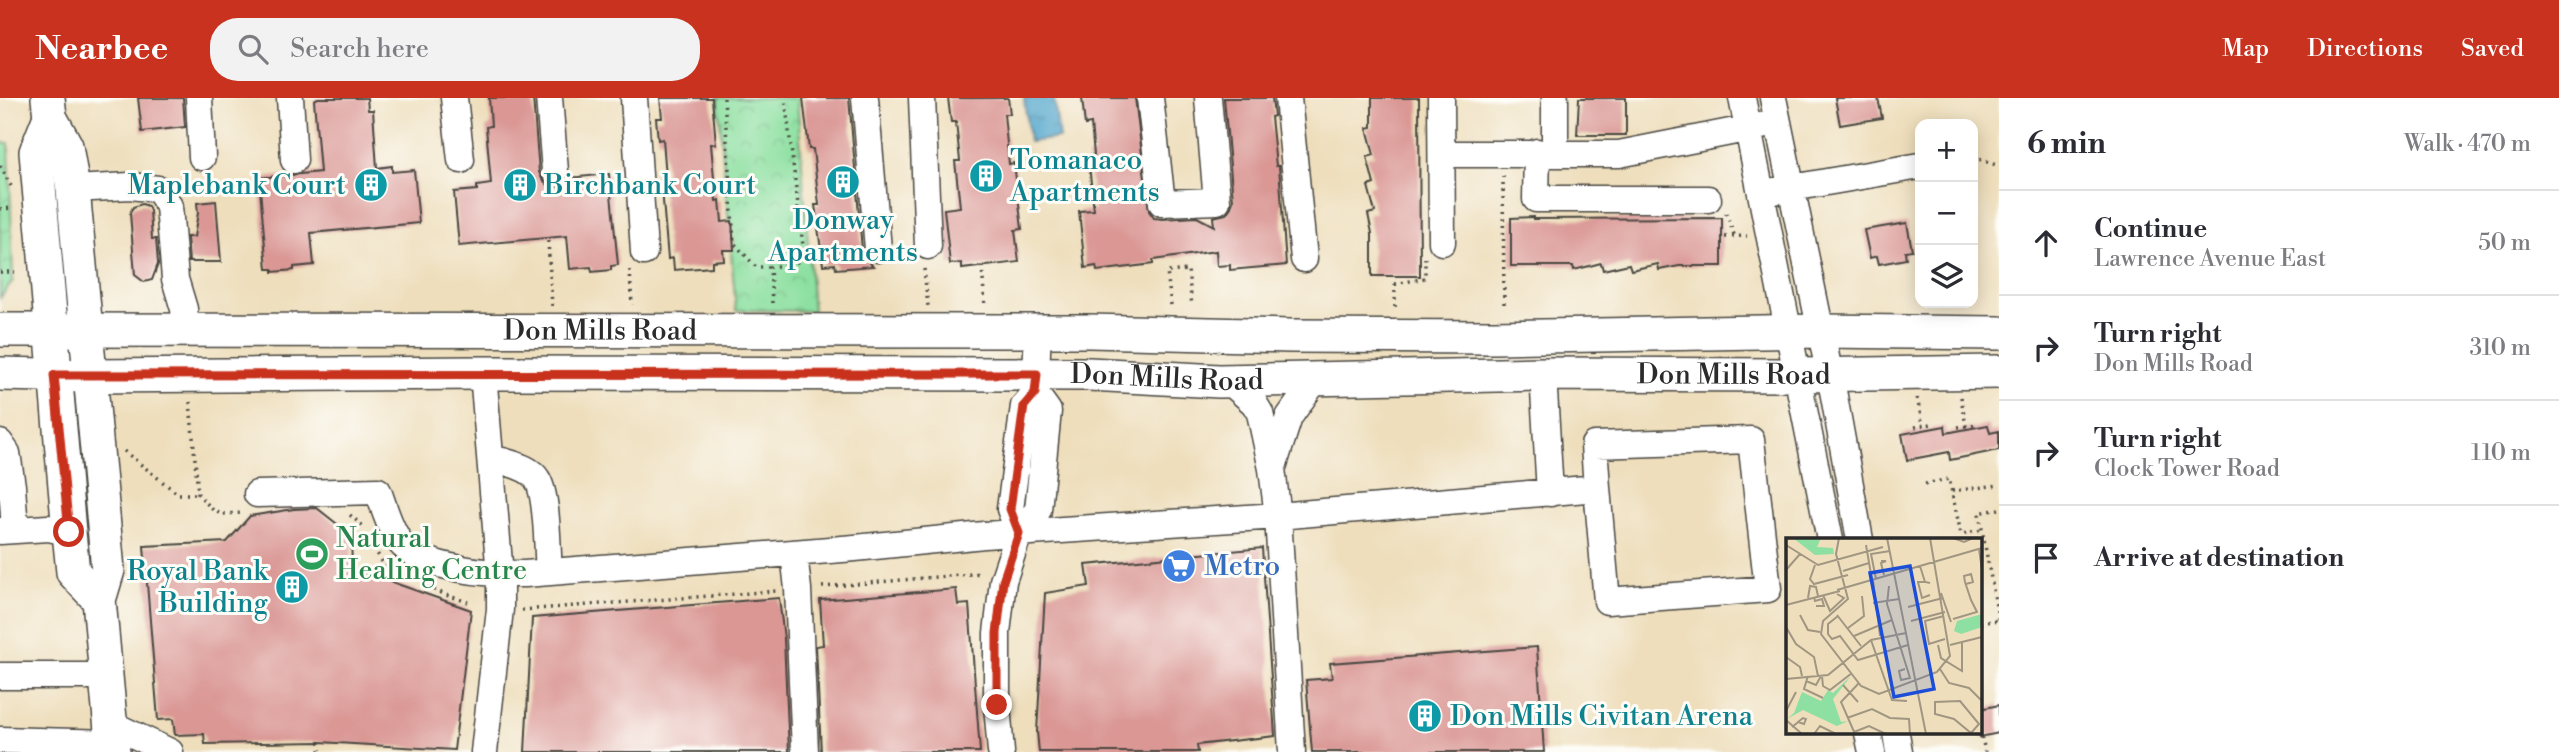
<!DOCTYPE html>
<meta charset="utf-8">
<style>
body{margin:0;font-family:"Libre Bodoni",serif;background:#f2f2f3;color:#2b2b33}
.controls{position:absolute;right:21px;top:21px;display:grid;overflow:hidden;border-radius:14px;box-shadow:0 4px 18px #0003}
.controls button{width:63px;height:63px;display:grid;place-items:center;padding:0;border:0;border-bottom:2px solid #e1e1e2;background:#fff;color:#2b2b33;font:35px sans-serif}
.stop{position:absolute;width:21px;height:21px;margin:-16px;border:5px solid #c8321e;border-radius:50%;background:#fff}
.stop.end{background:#c8321e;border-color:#fff;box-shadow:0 2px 7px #0008}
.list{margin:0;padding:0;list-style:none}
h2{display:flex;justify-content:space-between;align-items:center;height:91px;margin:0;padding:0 28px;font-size:30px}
h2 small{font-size:23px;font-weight:400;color:#7c7c81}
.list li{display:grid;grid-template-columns:46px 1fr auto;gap:21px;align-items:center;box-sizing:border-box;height:105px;padding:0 28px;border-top:2px solid #e1e1e2}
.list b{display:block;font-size:26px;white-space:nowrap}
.list p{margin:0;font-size:23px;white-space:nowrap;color:#7c7c81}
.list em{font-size:23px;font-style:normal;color:#7c7c81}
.icon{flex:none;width:38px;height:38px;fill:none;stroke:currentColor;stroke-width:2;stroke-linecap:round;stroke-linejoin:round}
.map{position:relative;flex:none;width:1999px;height:654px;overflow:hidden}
header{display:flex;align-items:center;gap:42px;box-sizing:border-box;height:98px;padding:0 35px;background:#c8321e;color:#fff}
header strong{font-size:33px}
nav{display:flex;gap:38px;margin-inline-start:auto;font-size:24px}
.search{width:490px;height:63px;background:#f2f2f3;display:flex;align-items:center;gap:18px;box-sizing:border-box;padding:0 24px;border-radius:28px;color:#7c7c81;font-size:26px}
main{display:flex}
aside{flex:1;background:#fff}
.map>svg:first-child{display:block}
.park{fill:url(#park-crowns);stroke:#5c8666;stroke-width:2}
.water{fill:url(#water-ripples);stroke:#3d687b;stroke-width:2}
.building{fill:#da9794}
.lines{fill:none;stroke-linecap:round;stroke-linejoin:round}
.minor-casing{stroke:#484641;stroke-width:29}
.major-casing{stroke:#484641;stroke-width:36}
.path{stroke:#484641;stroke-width:3.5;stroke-dasharray:2 5;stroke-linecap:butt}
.minor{stroke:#fff;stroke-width:26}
.major{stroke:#fff;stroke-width:33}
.route{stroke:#c8321e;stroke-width:9}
.labels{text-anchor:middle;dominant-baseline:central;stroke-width:6;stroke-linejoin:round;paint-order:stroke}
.culture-label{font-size:28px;fill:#0d838f;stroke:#fdfcf7;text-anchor:start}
.street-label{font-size:28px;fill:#2b2b2b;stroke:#fdfcf7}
.leisure-label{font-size:28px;fill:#27864d;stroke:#fdfcf7;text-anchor:start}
.shop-label{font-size:28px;fill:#366cbe;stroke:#fdfcf7;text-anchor:start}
.inset-road{fill:none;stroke:#a09682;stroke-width:2}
.view{fill:#1d4ed8;fill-opacity:0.15;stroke:#1d4ed8;stroke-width:3.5}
.inset-edge{fill:none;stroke:#2b2b2b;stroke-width:3.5}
</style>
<header>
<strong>Nearbee</strong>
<div class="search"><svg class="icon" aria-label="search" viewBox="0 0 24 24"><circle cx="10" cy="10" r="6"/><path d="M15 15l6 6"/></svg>Search here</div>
<nav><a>Map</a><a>Directions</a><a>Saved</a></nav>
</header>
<main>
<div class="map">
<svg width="1999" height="654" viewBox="0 0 1999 654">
<defs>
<pattern id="park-crowns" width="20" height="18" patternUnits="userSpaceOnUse" patternTransform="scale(1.75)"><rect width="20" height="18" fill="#8de0a1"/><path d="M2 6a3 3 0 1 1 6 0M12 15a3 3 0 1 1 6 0" fill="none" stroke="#7ac08b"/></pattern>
<pattern id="water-ripples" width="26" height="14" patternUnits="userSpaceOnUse" patternTransform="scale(1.75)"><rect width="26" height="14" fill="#4fa4cb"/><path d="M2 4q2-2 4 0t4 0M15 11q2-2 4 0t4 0" fill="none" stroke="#4286a5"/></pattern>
</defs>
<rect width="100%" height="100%" fill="#fdfcf7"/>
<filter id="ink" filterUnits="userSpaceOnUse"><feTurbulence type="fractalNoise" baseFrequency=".0143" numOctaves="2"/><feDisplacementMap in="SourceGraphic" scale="14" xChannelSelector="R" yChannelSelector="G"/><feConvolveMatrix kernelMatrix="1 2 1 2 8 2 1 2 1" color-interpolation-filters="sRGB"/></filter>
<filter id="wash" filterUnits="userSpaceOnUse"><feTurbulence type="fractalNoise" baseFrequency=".00686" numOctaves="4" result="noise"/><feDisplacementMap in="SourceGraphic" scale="28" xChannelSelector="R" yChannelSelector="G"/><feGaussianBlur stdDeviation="1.57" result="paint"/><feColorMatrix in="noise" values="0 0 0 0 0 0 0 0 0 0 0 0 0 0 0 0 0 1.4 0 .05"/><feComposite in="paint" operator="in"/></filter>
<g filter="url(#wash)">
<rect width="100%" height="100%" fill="#eedebc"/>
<path class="park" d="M718,0H797L813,213L736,212Z
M0,45H9L13,183L0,200Z"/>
<path class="water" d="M1024,0H1054L1059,40L1029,44Z"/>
<g id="blocks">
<path class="building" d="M138,0H183L185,29L142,34Z
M318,0H367L368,12H373L377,70L392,68V74L414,72L419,125L311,135L314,167L294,169V172L273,174V171H267L259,80L320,74L314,2Z
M489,0H533L539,74L542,81L548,87L557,89L564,85L569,80L609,76L618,167L611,168V172L592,174L591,169L570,171L567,138L459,148L454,94L477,92V88L491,86L486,29L491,28Z
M660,0H712L716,46H711L716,103L720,102L722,124L732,123L734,152H723L724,162L712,163V169L674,172L673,160L668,161L661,79H666L663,41L658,42L656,20H662Z
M803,0H849L862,152L866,161L873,168L836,171L835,166L823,167L815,107H819L813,51H809Z
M948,0H1008L1010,16H1004L1009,66L1014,65L1022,131L1015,132L1019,164L962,171V165L950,166L944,111L960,109L955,63H960L956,24H951Z
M1082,0H1135L1149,113L1154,120L1162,121L1197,119L1214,128L1213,119L1226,116L1231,109L1233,102L1224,0H1272L1274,18L1271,19L1276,68H1279L1286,167L1230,172V167L1217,168L1216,153L1153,162V166L1097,173L1096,168L1085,170L1079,113L1094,112L1088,58L1094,57L1091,26L1085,27Z
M1372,0H1419L1420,178H1372V135L1368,116L1375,114L1368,88L1374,86L1367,59L1374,57L1367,30L1372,29Z
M1579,0H1626V37H1577Z
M1835,0H1878L1882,20L1840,27Z
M216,103L221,164H189L187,139H194L198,115L197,105Z
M142,106L148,108L150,113L152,141H156L158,166L152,182L144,184L135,177L130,115L133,109Z
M1533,119V121L1722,120V168H1679L1659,172L1658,166L1631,172L1629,166L1603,172L1601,165L1574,172L1573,168H1511V120Z
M1907,125L1912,152L1905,153L1906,161L1879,166L1877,158L1870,160L1864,132Z
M1988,327L1990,335L1999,333V352L1950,362L1949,354L1907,362L1902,336L1945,328L1946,335Z
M317,410L351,437L352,470L471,512L454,652L320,644L205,646L204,636L175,637L173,621L158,622L144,448L227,444L250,418L294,411Z
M1262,450L1275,638L1197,647L1198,654H1039L1037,634L1045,495L1089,488L1086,467Z
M956,491L958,507L969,506L980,654H821L816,548L823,547L820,502Z
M779,500L784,541L789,654H525L532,520Z
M1537,549L1544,654H1312L1306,582L1332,580L1330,565Z
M1999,607V635L1980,639V611Z"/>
</g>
</g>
<g filter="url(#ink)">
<use href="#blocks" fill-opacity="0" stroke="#484641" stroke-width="2"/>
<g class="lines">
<g class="minor-casing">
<path id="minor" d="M199,0L202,59
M290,0L294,62
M454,0L461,62
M549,0L555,73
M634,0L644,154
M865,0L878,151
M922,0L928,148
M1150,0L1162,105L1217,103L1208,0
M1288,0L1304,161
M1441,0L1442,144
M1742,0L1830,442
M1773,0L1834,298L1860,442
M1537,54L1536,101H1708
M1555,55V0
M1442,56H1619L1766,27
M73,91L130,88L158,91L169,108L175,181L184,211L186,232
M1774,93L1920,68
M483,275L500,477V511L484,654
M1543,276L1550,395
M1229,283L1254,305L1260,315L1272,371L1278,418L1292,654
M0,345L7,355L12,388
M503,363C515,367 530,370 537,381C548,397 547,453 549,474
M1274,366L1289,319L1315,282
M0,388H12L15,432
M257,396L378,393C384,409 389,429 399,443C421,472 492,476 525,476L855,450L984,437L1278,418L1597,390L1594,347L1751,342L1768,491L1607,503L1597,390
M0,433L48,430L69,434
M1019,435L1010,411L1024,308L1035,295L1038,233
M794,455L798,491L805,654
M0,578H106
M111,626L170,654
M1868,635L1872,654
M1896,635L1899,654
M0,642L112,645
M1001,654L997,607V535L1003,483L1019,435L1038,412L1048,313L1035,295"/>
</g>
<g class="major-casing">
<g id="major">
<path d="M48,0L50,19L66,48L73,91L108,472L99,502L113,654"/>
<path d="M50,19L36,54L69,434L73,474L99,502"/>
<path id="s1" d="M0,232L1089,233L1290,238L1494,239L1820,233L1999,235"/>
<path id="s2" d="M0,276L89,278L483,275L1089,276L1219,283L1543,276L1799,277L1999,274"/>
</g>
</g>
<path class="path" d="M724,0L734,145L756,169H770
M1973,59L1999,68
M0,68L11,88
M1503,78L1504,209
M0,111L14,110
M1726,115L1735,139
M1725,139L1747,138
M548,143L552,208
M982,168L985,208
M924,171L928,208
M630,172L632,207
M0,174H15
M1395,186L1425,180V160
M772,205L770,169L796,166L803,148L785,0
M1171,207L1167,174L1188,172L1192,208
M1395,209V183
M1961,299L1966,328
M1917,300L1923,328
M190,304L198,396L213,412L221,416L244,415
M1915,329L1931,326
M1958,329L1974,327
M124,353L178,396H198
M1925,386L1949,381L1961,436L1982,432
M1952,393L1999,387
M1999,411L1979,415L1999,524
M350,417L365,430
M374,450L384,467L405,479
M421,486L446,497L468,504
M822,489L982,475
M522,512L776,493
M1980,525L1998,522
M1982,639L1985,654
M320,644V652"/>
<use href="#minor" class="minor"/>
<use href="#major" class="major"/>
</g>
</g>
<g class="lines" filter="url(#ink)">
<path class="route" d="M69,434L54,277L1037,276L1035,295L1024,308L1010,411L1019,435L1003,483L997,535V607"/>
</g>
<defs>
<g id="building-disc" transform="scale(1.75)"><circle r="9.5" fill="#0f9aa8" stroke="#fdfcf7"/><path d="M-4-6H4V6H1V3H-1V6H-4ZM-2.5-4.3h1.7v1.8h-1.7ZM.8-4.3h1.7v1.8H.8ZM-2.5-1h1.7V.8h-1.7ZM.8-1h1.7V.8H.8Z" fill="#fff"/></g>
<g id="stadium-disc" transform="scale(1.75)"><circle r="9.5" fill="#2e9e5b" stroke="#fdfcf7"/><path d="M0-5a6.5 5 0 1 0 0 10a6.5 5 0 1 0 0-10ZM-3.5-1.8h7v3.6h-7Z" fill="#fff"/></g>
<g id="supermarket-disc" transform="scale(1.75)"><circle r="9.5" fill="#3f7fe0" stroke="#fdfcf7"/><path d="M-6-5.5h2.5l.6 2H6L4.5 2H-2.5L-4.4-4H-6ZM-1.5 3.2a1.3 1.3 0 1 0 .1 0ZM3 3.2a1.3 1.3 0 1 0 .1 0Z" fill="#fff"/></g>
</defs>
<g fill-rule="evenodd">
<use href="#building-disc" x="986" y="78"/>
<use href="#building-disc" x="843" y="84"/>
<use href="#building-disc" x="371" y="87"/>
<use href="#building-disc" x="520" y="87"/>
<use href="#stadium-disc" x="312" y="456"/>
<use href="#supermarket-disc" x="1179" y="468"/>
<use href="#building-disc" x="292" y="489"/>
<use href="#building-disc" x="1425" y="618"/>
</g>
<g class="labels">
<g class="culture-label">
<text x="1010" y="62">Tomanaco<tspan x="1010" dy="32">Apartments</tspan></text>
<text x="346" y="87" text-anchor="end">Maplebank Court</text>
<text x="544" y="87">Birchbank Court</text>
<text x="843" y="122" text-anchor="middle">Donway<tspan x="843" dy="32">Apartments</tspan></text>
<text x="268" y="473" text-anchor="end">Royal Bank<tspan x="268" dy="32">Building</tspan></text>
<text x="1450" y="618">Don Mills Civitan Arena</text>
</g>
<g class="street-label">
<text stroke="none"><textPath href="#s1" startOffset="600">Don Mills Road</textPath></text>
<text stroke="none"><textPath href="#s2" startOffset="1734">Don Mills Road</textPath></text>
<text stroke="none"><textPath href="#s2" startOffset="1167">Don Mills Road</textPath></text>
</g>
<g class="leisure-label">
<text x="336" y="440">Natural<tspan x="336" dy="32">Healing Centre</tspan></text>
</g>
<g class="shop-label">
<text x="1204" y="468">Metro</text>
</g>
</g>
<g transform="translate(1786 440)">
<rect width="196" height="196" fill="#eedebc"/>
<path d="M7,0H35L31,9L47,10L48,16L29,17ZM65,138L47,161L55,184L62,183L51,188L17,172L1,181L8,175L16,154L35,163L42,152L47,155Z" fill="#8de0a1"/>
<path d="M196,76V89L175,96L168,93L171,83Z" fill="#8de0a1"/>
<path class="inset-road" d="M53,0L50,16L62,61L37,83L35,96L75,148L93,156L151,134L164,118L144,0M101,0L140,196M167,0L178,4L187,0M0,7L32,27L97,9M80,7L86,42M193,11L196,32M95,23H100L95,25L98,37M29,27L24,41L28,46L62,37M134,28L139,44L144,45M0,32L14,16M57,33L83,25M90,41L85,16L104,13M87,42L94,98M139,44H132L136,60L144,57M103,48L101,66L124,140L115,142L113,133L119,131M51,52L196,10M155,55L165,84M37,57L44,73L58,60L51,56M28,59L29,63L36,61L38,68H30M22,60L24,48L30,49L32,58M87,65L113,61M0,67L54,53M122,69L157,60M14,77L22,92L34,94M51,77L75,108M52,78L42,86V96L46,101L54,98L72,122L122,107M158,78L139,83L143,106L159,101M167,81L191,74L185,62L179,44L178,38L185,36L187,44L180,46M125,83L159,74M0,89L10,106L28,119L32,138M62,90L78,78L76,58M68,98L106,82M85,102L106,162L121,163M152,107L155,120L176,133V105M164,107L196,99M0,119L14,129L16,138M154,131L163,145L183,150L196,163M22,138L18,151L37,160M36,138L37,148L44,152L66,135M0,141L42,137L85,102L120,95M20,143L30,147L35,138M57,147L72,164M174,163L193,186L185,195L168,181L149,176V164ZM0,173L10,154M61,180L86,171L104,180L123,181L124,196M0,182L16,196M6,189L11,185L12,184L17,180L20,181L18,186L12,184M68,194L83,188L100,196M28,196L34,188L50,196M69,196L55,164L73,145"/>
<path class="view" d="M124,28L148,151L108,159L84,35Z"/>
<rect width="196" height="196" class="inset-edge"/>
</g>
</svg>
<div class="controls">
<button>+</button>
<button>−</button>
<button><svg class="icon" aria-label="layers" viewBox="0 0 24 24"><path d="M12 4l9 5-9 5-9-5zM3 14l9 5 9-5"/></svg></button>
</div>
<div class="stop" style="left:69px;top:434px"></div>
<div class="stop end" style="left:997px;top:607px"></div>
</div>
<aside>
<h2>6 min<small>Walk · 470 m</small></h2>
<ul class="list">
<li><svg class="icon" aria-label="ahead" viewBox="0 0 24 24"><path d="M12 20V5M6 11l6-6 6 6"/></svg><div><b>Continue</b><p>Lawrence Avenue East</p></div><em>50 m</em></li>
<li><svg class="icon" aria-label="right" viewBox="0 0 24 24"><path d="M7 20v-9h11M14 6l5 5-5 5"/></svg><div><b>Turn right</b><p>Don Mills Road</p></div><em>310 m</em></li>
<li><svg class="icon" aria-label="right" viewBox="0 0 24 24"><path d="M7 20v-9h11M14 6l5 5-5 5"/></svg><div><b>Turn right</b><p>Clock Tower Road</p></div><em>110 m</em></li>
<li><svg class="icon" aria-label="arrive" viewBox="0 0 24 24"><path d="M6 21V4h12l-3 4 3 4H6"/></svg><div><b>Arrive at destination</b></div></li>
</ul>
</aside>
</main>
